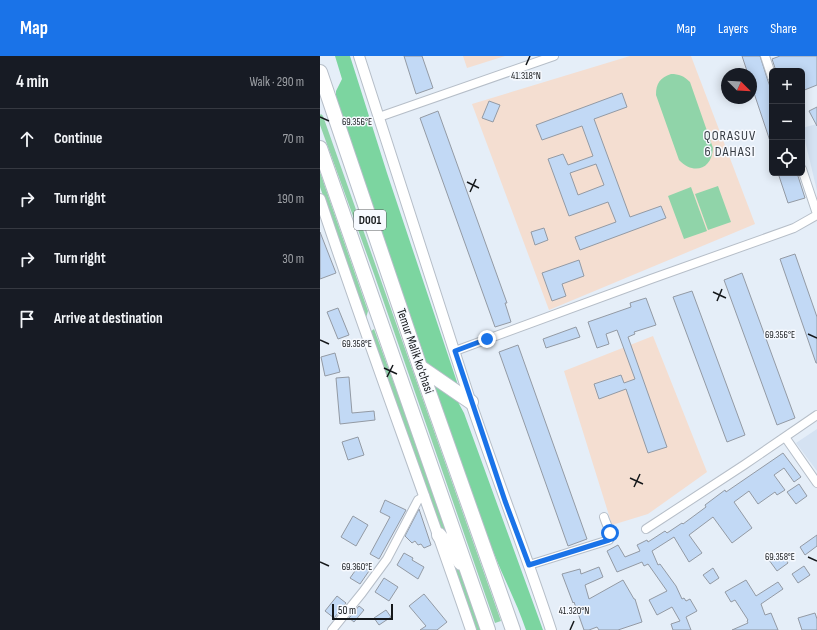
<!DOCTYPE html>
<meta charset="utf-8">
<style>
body{margin:0;font-family:"Sofia Sans Condensed",sans-serif;background:#20242c;color:#f1f3f6}
.controls{position:absolute;right:12px;top:12px;display:grid;overflow:hidden;border-radius:6px;box-shadow:0 2px 10px #0003}
.controls button{width:36px;height:36px;display:grid;place-items:center;padding:0;border:0;border-bottom:1px solid #363941;background:#171b24;color:#f1f3f6;font:20px sans-serif}
.compass{position:absolute;left:401px;top:12px;width:36px;height:36px;border-radius:50%;background:#171b24;box-shadow:0 2px 10px #0003;rotate:114deg}
.scale{position:absolute;left:12px;bottom:10px;width:61px;box-sizing:border-box;padding-left:4px;border:2px solid #15181b;border-top:0;font-size:11px;line-height:14px;white-space:nowrap;color:#15181b;-webkit-text-stroke:3px #f7faff;paint-order:stroke}
.stop{position:absolute;width:12px;height:12px;margin:-9px;border:3px solid #1a73e8;border-radius:50%;background:#fff}
.stop.end{background:#1a73e8;border-color:#fff;box-shadow:0 1px 4px #0008}
.list{margin:0;padding:0;list-style:none}
h2{display:flex;justify-content:space-between;align-items:center;height:52px;margin:0;padding:0 16px;font-size:17px}
h2 small{font-size:13px;font-weight:400;color:#9ea1a6}
.list li{display:grid;grid-template-columns:26px 1fr auto;gap:12px;align-items:center;box-sizing:border-box;height:60px;padding:0 16px;border-top:1px solid #363941}
.list b{display:block;font-size:15px;white-space:nowrap}
.list em{font-size:13px;font-style:normal;color:#9ea1a6}
.icon{flex:none;width:22px;height:22px;fill:none;stroke:currentColor;stroke-width:2;stroke-linecap:round;stroke-linejoin:round}
.map{position:relative;flex:none;width:497px;height:574px;overflow:hidden}
header{display:flex;align-items:center;gap:24px;box-sizing:border-box;height:56px;padding:0 20px;background:#1a73e8;color:#fff}
header strong{font-size:19px}
nav{display:flex;gap:22px;margin-inline-start:auto;font-size:14px}
main{display:flex}
aside{flex:1;background:#171b24}
.map>svg:first-child{display:block}
.built{fill:#d5e2f2}
.education{fill:#f4ded1}
.green{fill:#90d4a9}
.forest{fill:#7cd5a0}
.building{fill:#c2d9f5;stroke:#939aa4;fill-rule:evenodd}
.lines{fill:none;stroke-linecap:round;stroke-linejoin:round}
.minor-casing{stroke:#b6bec8;stroke-width:10}
.tertiary-casing{stroke:#b6bec8;stroke-width:12}
.trunk-casing{stroke:#b6bec8;stroke-width:16}
.minor{stroke:#fff;stroke-width:8}
.tertiary{stroke:#fff;stroke-width:10}
.trunk{stroke:#fff;stroke-width:14}
.route{stroke:#1a73e8;stroke-width:5}
.ticks{fill:none;stroke:#15181b;stroke-width:1.5}
.labels{text-anchor:middle;dominant-baseline:central;stroke-width:3;stroke-linejoin:round;paint-order:stroke}
.shield{fill:#f7faff;stroke:#595c5f;stroke-width:1}
.shield-label{font-size:12px;font-weight:bold;fill:#15181b}
.street-label{font-size:13px;fill:#15181b;stroke:#f7faff}
.neighbourhood-label{font-size:14px;letter-spacing:1px;fill:#363c44;stroke:#f7faff}
.ticks-label{font-size:10px;text-anchor:middle;fill:#15181b;stroke:#f7faff;stroke-width:3;stroke-linejoin:round;paint-order:stroke}
</style>
<header>
<strong>Map</strong>
<nav><a>Map</a><a>Layers</a><a>Share</a></nav>
</header>
<main>
<aside>
<h2>4 min<small>Walk · 290 m</small></h2>
<ul class="list">
<li><svg class="icon" aria-label="ahead" viewBox="0 0 24 24"><path d="M12 20V5M6 11l6-6 6 6"/></svg><div><b>Continue</b></div><em>70 m</em></li>
<li><svg class="icon" aria-label="right" viewBox="0 0 24 24"><path d="M7 20v-9h11M14 6l5 5-5 5"/></svg><div><b>Turn right</b></div><em>190 m</em></li>
<li><svg class="icon" aria-label="right" viewBox="0 0 24 24"><path d="M7 20v-9h11M14 6l5 5-5 5"/></svg><div><b>Turn right</b></div><em>30 m</em></li>
<li><svg class="icon" aria-label="arrive" viewBox="0 0 24 24"><path d="M6 21V4h12l-3 4 3 4H6"/></svg><div><b>Arrive at destination</b></div></li>
</ul>
</aside>
<div class="map">
<svg width="497" height="574" viewBox="0 0 497 574">
<rect width="100%" height="100%" fill="#e5eef8"/>
<path class="built" d="M497,68V135L482,72Z
M497,373V415L476,387Z"/>
<path class="education" d="M143,0H185L147,12Z
M310,0H371L435,168L229,254L152,48Z
M333,280L387,416L328,458L292,469L244,315Z"/>
<path class="green" d="M351,18C359,18 364,20 370,26L393,92C392,114 373,119 359,104L336,39C336,27 340,22 351,18Z
M1,58L3,60L181,565L175,567L54,218L0,69V59Z
M0,116L48,255L46,262L0,131Z
M398,130L411,166L388,174L375,138Z
M371,131L387,175L364,183L348,140Z
M54,273L115,439L131,490L119,470L50,276Z
M130,502L140,514L161,574H156Z"/>
<path class="forest" d="M15,0H30L67,117L139,332L106,308L16,42V35L22,23Z
M113,327L138,346L144,357L223,574H206C197,547 183,521 173,495C150,440 132,383 113,327Z"/>
<path class="building" d="M84,0H102L113,32L96,38Z
M422,0H440L448,25L452,36V88H451L431,28V18H428Z
M460,0H497V29L482,35V15H456L452,3Z
M302,37L307,51L274,63L310,161L341,150L346,162L260,194L255,181L296,166L288,146L249,160L228,103L243,98L248,109L273,100L262,70L222,84L216,69ZM276,108L284,129L258,139L250,117Z
M169,45L180,49L173,66L162,62Z
M497,51V70L489,55Z
M118,55L187,247H185L191,266L175,271L100,62Z
M458,117H477L485,142L468,147Z
M224,172L228,184L215,189L211,176Z
M0,176L16,217L0,223Z
M475,198L497,261V307H496L460,203Z
M259,204L264,220L242,228L246,240L232,245L222,217Z
M422,217L475,362L457,369L404,224Z
M372,235L425,379L407,386L353,241Z
M326,242L336,269L314,276L315,278L308,281L347,391L328,397L306,333L279,343L274,328L301,319L304,327L315,323L297,274L286,278L289,288L277,292L268,266L311,251L310,247Z
M18,252L29,279L18,283L7,256Z
M256,271L260,281L226,292L223,283Z
M198,289L267,483L248,490L179,296Z
M15,297L20,316L5,320L1,301Z
M29,321L32,357L54,355L55,364L20,368L16,322Z
M38,381L44,399L28,404L22,386Z
M463,397L481,421L474,426L464,412L454,419L465,434L457,439L455,436L438,448L429,435L414,446L432,472L412,487L393,461L369,479L382,497L369,506L354,481L332,495L338,509L340,508L356,530L362,543L364,542L366,545L370,543L377,555L366,561L371,574H353L351,568L360,565L352,551L337,559L329,544L347,535L328,508L324,510L322,506L297,516L287,495L298,489L305,501L320,495L317,489L327,484L328,486L345,475L347,477L362,467L363,468L386,451L385,449L405,434L406,436Z
M479,428L487,440L476,448L467,436Z
M65,444L86,454L59,503L50,498L70,461L60,456Z
M99,453L111,489L104,492L101,488L98,489L95,485L92,487L85,480Z
M33,460L48,469L36,490L21,481Z
M497,479V490L485,499L480,491Z
M461,496L468,507L457,515L449,504Z
M84,497L93,502L92,504L104,511L98,523L77,509Z
M40,508L49,515L40,528L30,522Z
M484,510L490,519L478,527L472,518Z
M279,511L283,521L265,529L269,543L303,524L314,543H315L322,566L298,574H279L277,571L269,574H264L254,546L253,547L242,518L260,513L261,518Z
M393,512L399,522L390,528L383,519Z
M64,522L78,531L69,545L55,536Z
M426,524L436,540L458,526L463,533L441,548L445,559L451,557L458,574H412L428,567L427,565L428,564L415,544L411,546L405,536Z
M104,538L127,566L117,574H100L106,570L89,550Z
M17,540L26,547L14,562L5,555Z
M39,550L44,554L34,566L29,562Z
M66,554L71,561L59,569L54,562Z
M495,557L497,563V574H482L478,562Z"/>
<g class="lines">
<g class="minor-casing">
<path id="minor" d="M445,0L452,21
M59,61L234,0
M482,113L497,158
M135,295L331,223L474,172L497,159
M465,381L497,427
M326,473L424,409L497,359
M209,509L289,484C292,477 286,468 284,461
M12,574L42,537L67,503L98,444L105,440"/>
</g>
<g class="tertiary-casing">
<path id="tertiary" d="M39,0C76,116 113,232 151,347C177,423 206,498 231,574
M0,143C48,288 102,430 151,574"/>
</g>
<g class="trunk-casing">
<path id="trunk" d="M0,16L100,311L193,574
M0,92L168,574
M100,311L151,346
M119,479L141,507"/>
</g>
<use href="#minor" class="minor"/>
<use href="#tertiary" class="tertiary"/>
<use href="#trunk" class="trunk"/>
</g>
<g class="lines">
<path class="route" d="M167,283L135,295L185,445L209,509L289,484L290,481V477"/>
</g>
<path class="ticks" d="M206,9L210,0M0,61L9,65M147,126L159,132M150,136L156,123M393,236L406,242M397,245L402,233M488,278L497,282M0,284L9,288M64,312L77,318M67,321L73,309M310,422L323,428M314,431L320,418M488,501L497,505M0,506L9,510M250,574L254,565"/>
<g class="labels">
<rect class="shield" x="34" y="154" width="32" height="20" rx="3"/>
<g class="shield-label">
<text x="50" y="164">D001</text>
</g>
<g class="street-label">
<text transform="translate(95 295) rotate(71)">Temur Malik ko'chasi</text>
</g>
<g class="neighbourhood-label">
<text x="410" y="79">QORASUV<tspan x="410" dy="16">6 DAHASI</tspan></text>
</g>
</g>
<g class="ticks-label">
<text x="206" y="23">41.318°N</text>
<text x="37" y="69">69.356°E</text>
<text x="460" y="282">69.356°E</text>
<text x="37" y="291">69.358°E</text>
<text x="460" y="504">69.358°E</text>
<text x="37" y="514">69.360°E</text>
<text x="254" y="558">41.320°N</text>
</g>
</svg>
<div class="controls">
<button>+</button>
<button>−</button>
<button><svg class="icon" aria-label="locate" viewBox="0 0 24 24"><circle cx="12" cy="12" r="6"/><path d="M12 2v4M12 18v4M2 12h4M18 12h4"/></svg></button>
</div>
<svg class="compass" viewBox="-18 -18 36 36"><path d="M0-13l5 13h-10z" fill="#e53935"/><path d="M0 13l5-13h-10z" fill="#9ea1a6"/></svg>
<div class="scale">50 m</div>
<div class="stop" style="left:290px;top:477px"></div>
<div class="stop end" style="left:167px;top:283px"></div>
</div>
</main>
